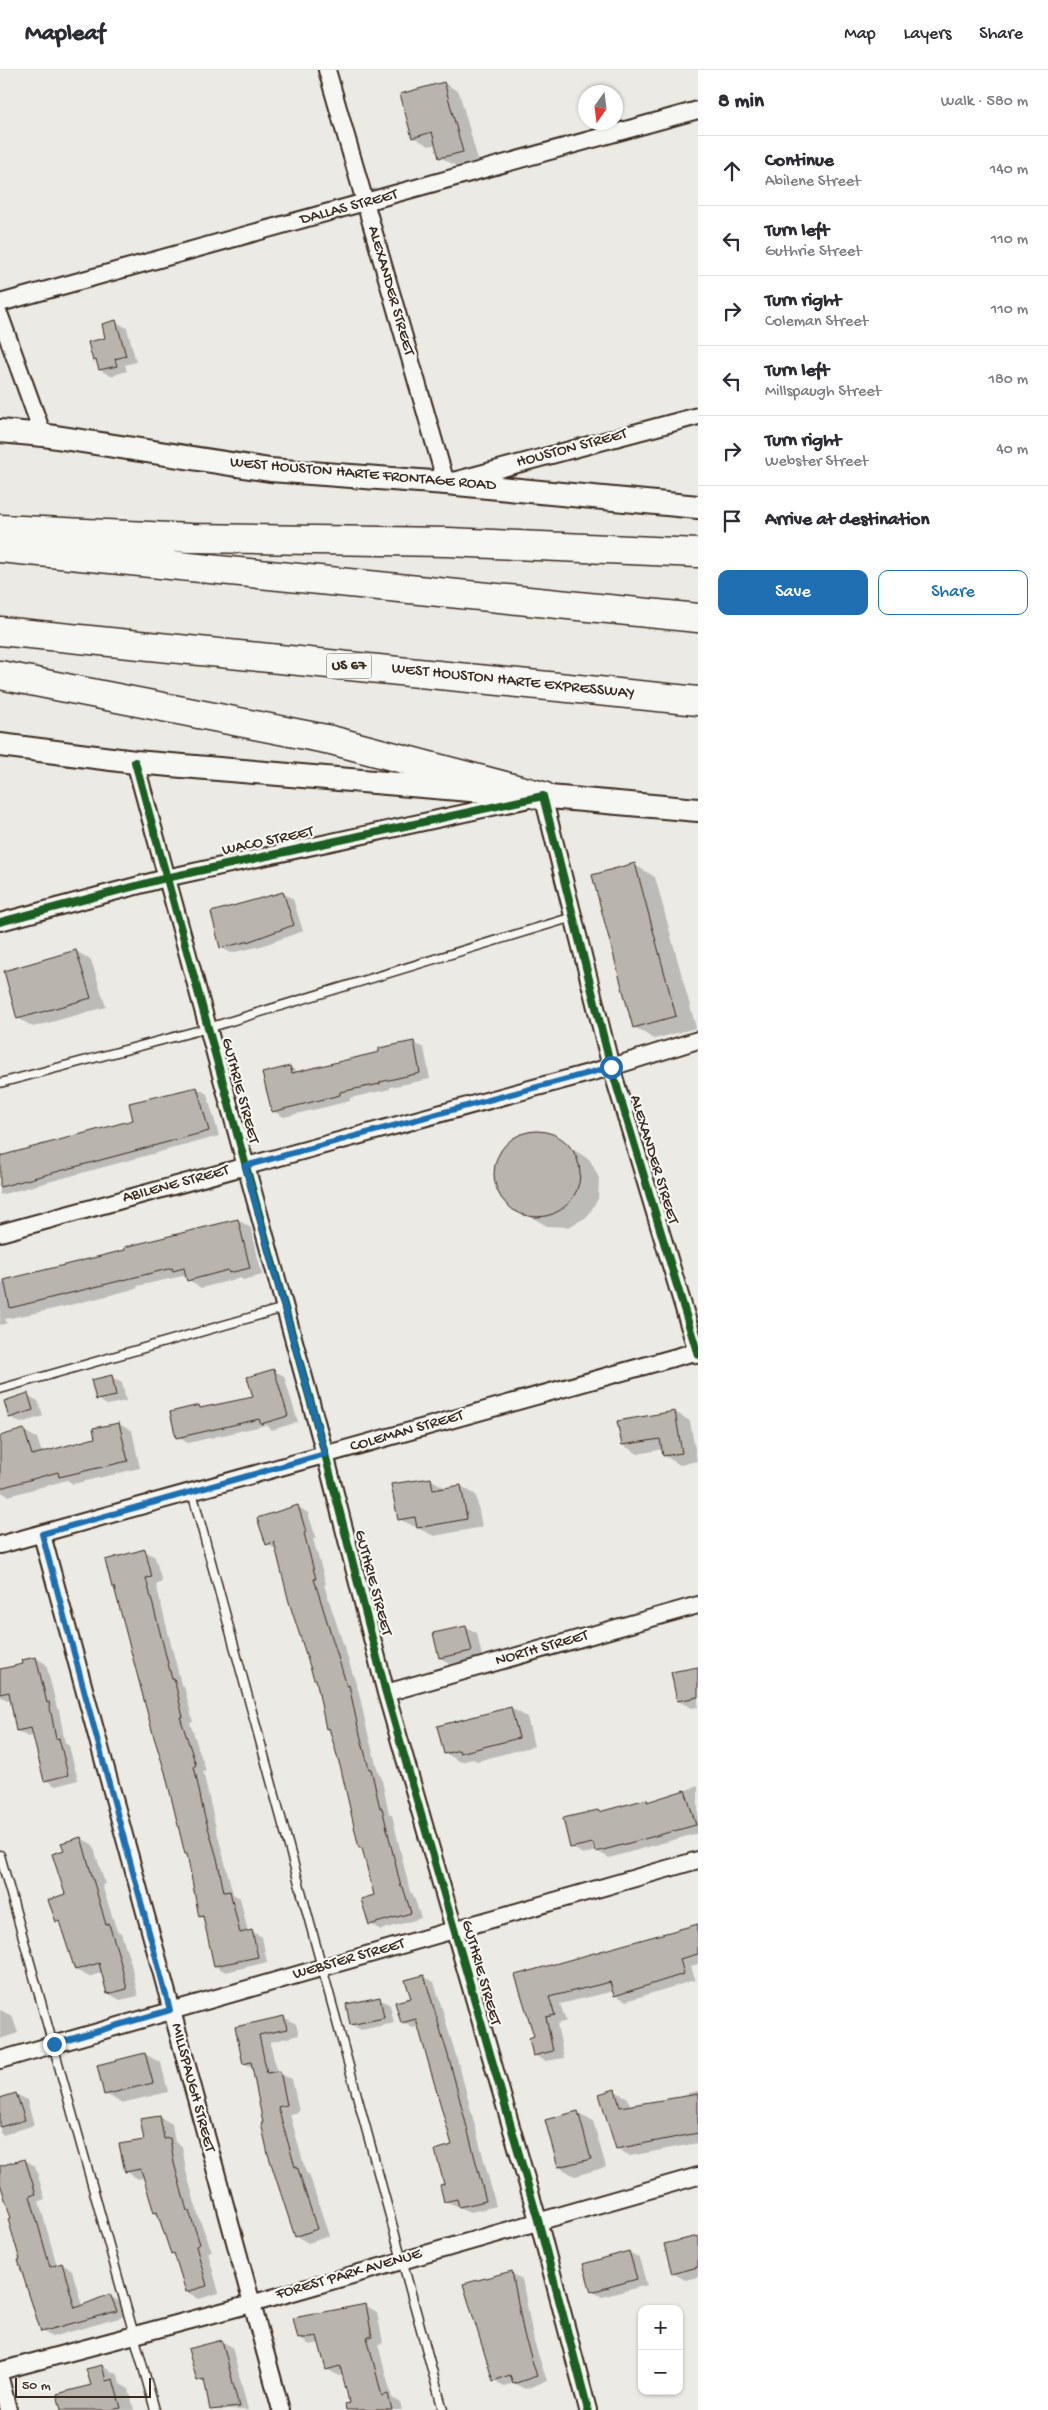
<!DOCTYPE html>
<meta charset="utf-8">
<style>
body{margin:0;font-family:"Gochi Hand",sans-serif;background:#f2f2f3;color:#2b2b33}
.controls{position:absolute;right:15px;bottom:15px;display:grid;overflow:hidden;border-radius:10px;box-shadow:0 1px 4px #0004}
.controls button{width:45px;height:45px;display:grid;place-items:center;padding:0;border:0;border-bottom:1px solid #e1e1e2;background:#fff;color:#2b2b33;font:25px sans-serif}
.compass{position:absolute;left:578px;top:15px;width:45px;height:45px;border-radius:50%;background:#fff;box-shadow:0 1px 4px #0004;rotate:194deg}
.scale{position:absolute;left:15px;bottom:12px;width:136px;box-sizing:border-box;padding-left:5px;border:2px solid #3b2a1e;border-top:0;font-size:14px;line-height:18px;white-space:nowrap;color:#3b2a1e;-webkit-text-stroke:4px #f6f6f2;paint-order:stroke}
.stop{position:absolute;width:15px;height:15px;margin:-11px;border:4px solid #1f6fb2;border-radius:50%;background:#fff}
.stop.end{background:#1f6fb2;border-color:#fff;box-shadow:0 1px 5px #0008}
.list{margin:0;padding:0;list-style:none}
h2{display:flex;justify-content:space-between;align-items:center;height:65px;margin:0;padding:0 20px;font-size:21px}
h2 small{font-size:16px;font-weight:400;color:#7c7c81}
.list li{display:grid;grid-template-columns:32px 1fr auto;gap:15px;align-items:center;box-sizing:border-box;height:70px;padding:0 20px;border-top:1px solid #e1e1e2}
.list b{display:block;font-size:19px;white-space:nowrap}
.list p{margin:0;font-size:16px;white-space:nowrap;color:#7c7c81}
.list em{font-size:16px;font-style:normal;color:#7c7c81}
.actions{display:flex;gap:10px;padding:15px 20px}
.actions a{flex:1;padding:11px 0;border:1px solid #1f6fb2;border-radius:10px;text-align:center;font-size:18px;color:#1f6fb2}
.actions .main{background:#1f6fb2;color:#fff}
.icon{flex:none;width:28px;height:28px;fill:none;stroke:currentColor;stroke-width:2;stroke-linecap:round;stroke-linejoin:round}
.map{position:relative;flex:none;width:698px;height:2340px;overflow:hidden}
header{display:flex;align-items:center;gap:30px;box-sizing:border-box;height:70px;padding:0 25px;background:#fff;border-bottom:1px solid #e1e1e2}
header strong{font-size:24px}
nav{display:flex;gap:28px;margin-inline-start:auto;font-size:18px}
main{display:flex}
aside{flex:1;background:#fff}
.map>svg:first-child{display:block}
.shadow{fill:#0003}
.building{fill:#bab4ae;stroke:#3b2a1e}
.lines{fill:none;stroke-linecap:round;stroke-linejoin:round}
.lane-casing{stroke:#3b2a1e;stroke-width:11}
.street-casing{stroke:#3b2a1e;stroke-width:20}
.secondary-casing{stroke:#3b2a1e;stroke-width:26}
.highway-casing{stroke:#3b2a1e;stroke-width:31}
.lane{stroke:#f6f6f2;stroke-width:8}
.street{stroke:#f6f6f2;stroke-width:16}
.secondary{stroke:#f6f6f2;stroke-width:22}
.highway{stroke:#f6f6f2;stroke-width:28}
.cycleway-casing{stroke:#f6f6f2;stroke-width:11}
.cycleway{stroke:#1b5e20;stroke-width:8}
.route{stroke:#1f6fb2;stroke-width:6}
.labels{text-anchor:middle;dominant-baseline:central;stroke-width:4.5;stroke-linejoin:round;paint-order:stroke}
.shield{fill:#f6f6f2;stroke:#73675e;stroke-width:1}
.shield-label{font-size:15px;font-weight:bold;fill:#3b2a1e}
.street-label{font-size:16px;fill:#3b2a1e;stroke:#f6f6f2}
</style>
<header>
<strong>Mapleaf</strong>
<nav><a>Map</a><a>Layers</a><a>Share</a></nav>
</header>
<main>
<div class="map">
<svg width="698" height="2340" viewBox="0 0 698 2340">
<rect width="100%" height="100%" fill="#ebeae5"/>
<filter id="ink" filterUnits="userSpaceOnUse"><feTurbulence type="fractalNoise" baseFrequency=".02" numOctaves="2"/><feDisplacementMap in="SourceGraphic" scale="10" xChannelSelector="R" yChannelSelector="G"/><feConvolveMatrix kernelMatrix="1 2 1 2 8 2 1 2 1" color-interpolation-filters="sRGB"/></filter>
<g filter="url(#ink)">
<path class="shadow" d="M444,13L459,22L478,90L456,96L440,87L436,74L429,76L413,67Z
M116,252L127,258L136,292L125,295L127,301L111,306L100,300L98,293L94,290Z
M635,795L655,807L696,958L654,969L634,957Z
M283,823L293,829L303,861L261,876L231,883L221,877Z
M76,881L91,890L106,937L33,957L18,948Z
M413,973L424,978L430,1009L390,1017V1019L350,1028V1031L284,1047L273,1041L290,997L300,1003Z
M197,1018L207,1024L219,1066L0,1125V1087L134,1051Z
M543,1063L552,1066L590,1090L599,1108L598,1129L587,1147L568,1157L547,1156L526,1144L507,1133L497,1114V1094L506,1077L523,1065Z
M238,1150L251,1158L262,1205L243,1210L240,1208L201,1218L183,1206L137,1216L138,1218L54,1239L5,1249L7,1253L0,1255V1213Z
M273,1300L284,1306L298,1352L272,1360L266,1355L188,1373L177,1367L199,1337L203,1339L254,1328Z
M112,1307L122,1313L126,1331L107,1335L97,1329Z
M27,1325L38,1331L43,1346L21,1353L10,1347Z
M675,1342L690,1351L697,1391L680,1395L665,1386L663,1379L638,1384L623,1375Z
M119,1354L132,1361L140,1398L73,1414L67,1410L8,1426L0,1421V1367L24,1361L37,1368L42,1383L96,1369Z
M430,1409L446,1418L461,1416L476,1425L482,1457L434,1466L399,1449Z
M298,1437L308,1443L316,1468L313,1469L326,1514L324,1515L359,1623L367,1660L379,1705L381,1706L389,1744L392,1745L410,1822L413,1824L421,1848L381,1860L370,1854L375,1826L330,1660L328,1658L318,1610L315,1609L277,1480L267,1474Z
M145,1481L155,1487L162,1512L156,1514L181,1614L184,1616L193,1652L190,1653L206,1701H203L214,1750L233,1824L240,1828L248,1862L251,1861L262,1867L267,1892L226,1902L215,1896L205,1849L200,1846L189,1785L186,1784L166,1701L116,1518Z
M466,1557L477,1563L482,1587L450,1594L440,1588Z
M36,1588L46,1594L57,1638L59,1640L65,1673L69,1676L78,1710L56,1716L45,1710L34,1665L28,1667L17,1661L12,1629L7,1630L0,1626V1601L24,1595Z
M698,1598V1637L692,1638L678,1631Z
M511,1638L527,1647L534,1676L477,1691L473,1689L461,1692L445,1683Z
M698,1716V1763L609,1788L597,1781L583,1784L571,1777L598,1741L600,1743L646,1730L650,1732Z
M81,1768L93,1775L105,1814L102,1815L117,1861L121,1863L131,1894L138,1926L120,1930L108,1923L103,1902L89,1907L76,1900L61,1854L57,1851L66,1825L65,1781Z
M698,1854V1894L691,1896L695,1910L626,1931L615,1925L614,1921L560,1934L566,1951L557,1954L564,1988L546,1991L534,1985L536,1967L517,1906Z
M423,1906L434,1912L460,1999L496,2136L471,2142L445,2131L454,2076L420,1956L413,1958L402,1952Z
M380,1929L390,1935L394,1953L361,1960L351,1954Z
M0,1940L12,1946L18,1963L0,1969Z
M284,1947L296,1954L299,1965L270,1972L277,2003L292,2009L299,2042L290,2044L306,2103L309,2104L329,2166L308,2173L296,2166L265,2054L253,1998L244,1993L237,1958Z
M145,1984L161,1993L168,2022L121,2033L106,2024Z
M615,2021L628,2028L630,2036L688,2026V2023L698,2021V2073L630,2086L617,2078Z
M16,2024L27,2030L34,2055L3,2065L0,2063V2029Z
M577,2042L593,2051L606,2097L575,2106L559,2097Z
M160,2047L172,2054L175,2072L182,2076L186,2101L199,2148L212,2181L208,2183L219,2223L199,2229L187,2222L176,2185L172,2183L160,2146L155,2143L145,2107L138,2109L126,2101Z
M25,2090L35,2096L45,2129L39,2131L57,2196L62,2194L72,2200L82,2236L110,2226L120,2232L126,2246L52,2267L42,2261L0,2109V2098Z
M698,2167V2207L685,2210L673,2203Z
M629,2182L639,2188L647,2215L602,2227L592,2221Z
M511,2203L522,2209L534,2272L547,2311L525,2319L514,2313L504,2316L494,2310Z
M365,2235L377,2242L383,2273L378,2274L392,2328L400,2332L402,2340H352L344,2305L339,2306L327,2299L320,2273L310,2275L299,2268Z
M221,2271L232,2277L248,2340H212L207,2315L198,2310Z
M102,2296L118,2305L120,2314L129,2319L134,2340H62L92,2316Z"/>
<path class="building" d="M444,12L463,82L439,88L432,62L412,68L400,24Z
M116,250L126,286L115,289L117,296L99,300L96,290L93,291L88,272L105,268L102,254Z
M635,793L676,946L633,958L592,805Z
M283,822L294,855L250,871L220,878L211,842Z
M76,880L91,928L17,949L4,901Z
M414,971L420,1003L380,1012V1014L340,1022V1025L272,1042L262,1003L290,996L292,1003L379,982V978Z
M197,1017L209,1061L0,1117V1086L133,1050L129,1033Z
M494 1104a43 43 0 1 1 86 0a43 43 0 1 1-86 0Z
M238,1149L250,1198L229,1203L228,1200L187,1211L184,1198L173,1201L172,1198L10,1238L4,1210L125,1180V1177Z
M274,1299L288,1346L261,1354L259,1349L176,1368L170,1342L199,1335L200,1338L253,1327L247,1307Z
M112,1305L116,1326L96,1330L91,1310Z
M28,1323L33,1340L9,1348L4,1331Z
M675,1341L682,1383L663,1386L660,1369L622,1375L617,1351Z
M119,1353L128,1391L59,1407L58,1402L0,1418V1366L24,1359L32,1385L95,1368L93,1358Z
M431,1408L433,1420L461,1415L467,1449L417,1458L415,1447L398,1450L391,1414Z
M298,1435L306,1462L304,1463L316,1509H314L347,1616L349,1615L357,1653L369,1699H371L380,1738H382L401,1817H403L411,1843L369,1855L361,1829L374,1825L362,1778H359L341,1699L329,1658L326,1659L316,1609H314L289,1532L274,1472L266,1475L257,1448Z
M145,1479L152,1507L146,1508L172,1609L174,1608L183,1647H180L196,1695L194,1696L204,1744L217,1788L224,1822L230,1821L240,1863L252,1860L258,1887L214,1896L203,1846L199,1847L187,1784H185L165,1702L153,1664L114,1517H112L105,1490Z
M466,1556L472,1581L439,1588L433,1563Z
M36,1587L47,1633L49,1632L56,1669L59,1668L68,1705L44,1711L31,1658L16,1661L9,1622L0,1624V1599L23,1594L22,1590Z
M698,1597V1627L677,1631L671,1602Z
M511,1637L519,1668L460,1683L459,1680L444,1684L437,1656Z
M685,1720L696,1755L596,1782L593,1773L570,1778L563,1748L598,1740L599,1742L647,1729V1732Z
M81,1767L106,1855L109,1854L119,1886L127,1919L107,1924L99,1893L75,1900L59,1851L56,1852L48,1830L65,1824L52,1784L64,1780L61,1773Z
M698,1854V1884L680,1889L684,1904L614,1926L610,1912L549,1927L555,1945L546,1947L553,1981L533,1986L529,1968L534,1966L515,1905Z
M424,1905L450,1992L486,2131L459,2137L457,2129L444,2132L440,2115L444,2114L435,2080L452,2075L416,1949L401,1953L395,1932L411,1928L405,1910Z
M380,1927L384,1948L350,1955L346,1934Z
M284,1946L287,1959L259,1965L267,2003L280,2001L287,2035L278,2037L295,2097L297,2096L317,2159L295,2167L268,2084L261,2053H263L251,1992L243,1994L235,1957Z
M145,1983L153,2013L104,2025L97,1995Z
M615,2019L620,2037L698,2024V2063L616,2079L599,2024Z
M16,2023L25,2050L0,2057V2028Z
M578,2041L591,2089L558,2097L545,2050Z
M160,2046L164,2069L170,2068L174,2093L187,2141H189L200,2174L196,2176L207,2216L186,2222L174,2183L171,2184L157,2142L154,2143L141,2099L125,2102L119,2074L144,2070L140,2049Z
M25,2089L36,2124L30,2126L50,2197L62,2193L75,2238L110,2224L117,2241L41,2262L18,2190H20L8,2149L11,2148L0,2113V2096Z
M698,2166V2197L672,2204L664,2174Z
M629,2181L637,2209L591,2222L583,2194Z
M512,2201L524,2265L537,2306L513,2314L510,2305L493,2311L463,2214Z
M366,2234L372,2267H367L382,2326L388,2324L392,2340H346L345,2334L349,2333L347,2323L340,2296L326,2300L317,2266L298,2269L293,2248Z
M222,2270L239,2337L210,2340L204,2309L197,2311L188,2279Z
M102,2295L106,2311L113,2309L121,2338L111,2340H61L57,2324L91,2315L86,2299Z"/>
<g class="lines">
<g class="lane-casing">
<path id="lane" d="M0,1013L208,958L573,847
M0,1319L284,1238
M192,1422L443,2340
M0,1785L155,2340"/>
</g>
<g class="street-casing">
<path id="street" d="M327,0L446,413L698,346
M0,233L698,40
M0,246L43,365
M135,692L325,1384L386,1623L538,2150L588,2340
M0,852L166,808L543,726L611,997L698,1285
M0,1163L611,997L698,970
M42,1465L281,2340
M0,1475L698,1281
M386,1623L698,1535
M0,1990L698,1790
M0,2301L251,2234L698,2106
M0,2308L8,2340"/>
</g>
<g class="secondary-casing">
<path id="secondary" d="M0,361L43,365L270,400L446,413L698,437
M0,675L135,692L494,722
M526,725L698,740"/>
</g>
<g class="highway-casing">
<path id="highway" d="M0,459L191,468L448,472L698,483
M0,478L698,548
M0,561L698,631
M0,605L331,670L543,726"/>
</g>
<use href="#lane" class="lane"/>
<use href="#street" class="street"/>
<use href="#secondary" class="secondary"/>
<use href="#highway" class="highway"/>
<g class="cycleway-casing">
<path id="cycleway" d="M135,692L325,1384L386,1623L538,2150L588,2340
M0,852L166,808L543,726L611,997L698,1285"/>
</g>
<use href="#cycleway" class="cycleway"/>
</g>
</g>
<g class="lines" filter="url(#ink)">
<path class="route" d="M54,1974L170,1940L42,1464L325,1384L245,1096L611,997"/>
</g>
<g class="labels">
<rect class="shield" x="326.5" y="583.5" width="45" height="25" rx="4"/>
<g class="shield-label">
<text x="349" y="596">US 67</text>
</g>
<g class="street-label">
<text transform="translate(349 138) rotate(-15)">DALLAS STREET</text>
<text transform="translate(390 221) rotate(74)">ALEXANDER STREET</text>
<text transform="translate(572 379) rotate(-15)">HOUSTON STREET</text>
<text transform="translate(363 405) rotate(5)">WEST HOUSTON HARTE FRONTAGE ROAD</text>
<text transform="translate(513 612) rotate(6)">WEST HOUSTON HARTE EXPRESSWAY</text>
<text transform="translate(268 772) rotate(-12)">WACO STREET</text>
<text transform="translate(239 1021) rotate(75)">GUTHRIE STREET</text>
<text transform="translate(653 1090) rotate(73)">ALEXANDER STREET</text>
<text transform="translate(176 1115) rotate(-15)">ABILENE STREET</text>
<text transform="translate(407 1362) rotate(-16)">COLEMAN STREET</text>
<text transform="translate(372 1513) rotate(75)">GUTHRIE STREET</text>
<text transform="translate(542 1579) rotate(-16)">NORTH STREET</text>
<text transform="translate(349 1890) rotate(-16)">WEBSTER STREET</text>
<text transform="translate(480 1903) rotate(74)">GUTHRIE STREET</text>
<text transform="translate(192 2018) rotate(75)">MILLSPAUGH STREET</text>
<text transform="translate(349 2205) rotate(-16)">FOREST PARK AVENUE</text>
</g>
</g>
</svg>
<div class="controls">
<button>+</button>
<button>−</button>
</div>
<svg class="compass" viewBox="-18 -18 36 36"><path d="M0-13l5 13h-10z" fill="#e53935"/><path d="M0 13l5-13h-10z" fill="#7c7c81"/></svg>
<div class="scale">50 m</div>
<div class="stop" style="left:611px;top:997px"></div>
<div class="stop end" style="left:54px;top:1974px"></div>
</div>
<aside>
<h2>8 min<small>Walk · 580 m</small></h2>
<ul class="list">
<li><svg class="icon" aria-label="ahead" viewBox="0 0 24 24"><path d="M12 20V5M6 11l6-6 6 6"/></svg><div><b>Continue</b><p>Abilene Street</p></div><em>140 m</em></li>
<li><svg class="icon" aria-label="left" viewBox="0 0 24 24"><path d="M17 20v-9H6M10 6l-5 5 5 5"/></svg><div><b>Turn left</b><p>Guthrie Street</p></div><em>110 m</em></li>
<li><svg class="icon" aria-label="right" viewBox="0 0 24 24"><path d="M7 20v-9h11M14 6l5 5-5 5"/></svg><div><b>Turn right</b><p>Coleman Street</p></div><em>110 m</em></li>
<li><svg class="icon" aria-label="left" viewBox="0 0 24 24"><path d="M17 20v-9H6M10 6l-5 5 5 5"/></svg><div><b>Turn left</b><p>Millspaugh Street</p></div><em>180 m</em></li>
<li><svg class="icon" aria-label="right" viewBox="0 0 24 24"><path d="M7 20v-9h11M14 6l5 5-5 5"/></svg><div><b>Turn right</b><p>Webster Street</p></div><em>40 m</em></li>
<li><svg class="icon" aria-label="arrive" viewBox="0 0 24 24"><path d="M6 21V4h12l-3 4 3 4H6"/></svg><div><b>Arrive at destination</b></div></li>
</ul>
<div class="actions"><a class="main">Save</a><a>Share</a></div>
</aside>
</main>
